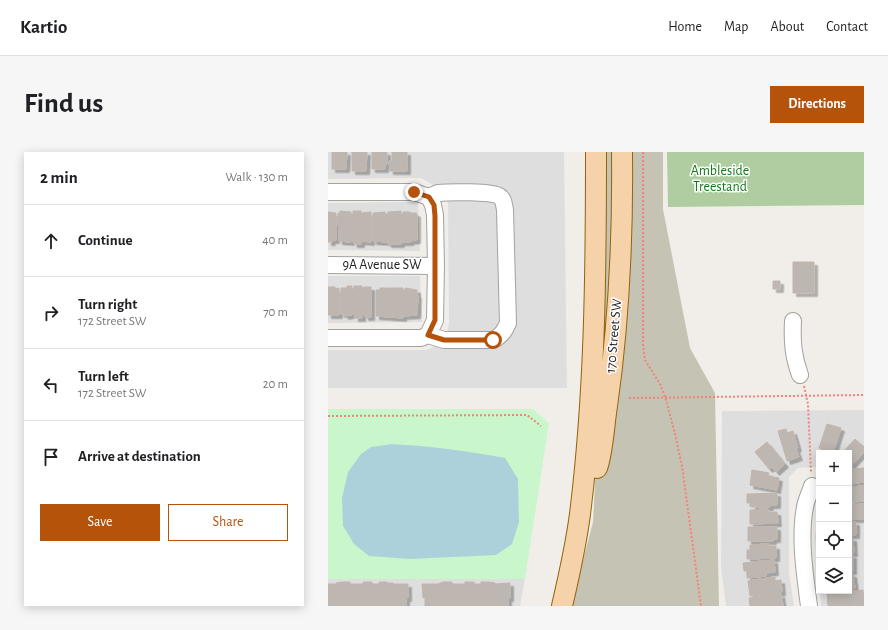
<!DOCTYPE html>
<meta charset="utf-8">
<style>
body{margin:0;font-family:"Alegreya Sans",sans-serif;background:#f6f6f6;color:#202124}
.controls{position:absolute;right:12px;bottom:12px;display:grid;overflow:hidden;border-radius:0px;box-shadow:0 2px 10px #0003}
.controls button{width:36px;height:36px;display:grid;place-items:center;padding:0;border:0;border-bottom:1px solid #e0e0e0;background:#fff;color:#202124;font:20px sans-serif}
.stop{position:absolute;width:12px;height:12px;margin:-9px;border:3px solid #b45309;border-radius:50%;background:#fff}
.stop.end{background:#b45309;border-color:#fff;box-shadow:0 1px 4px #0008}
.list{margin:0;padding:0;list-style:none}
h2{display:flex;justify-content:space-between;align-items:center;height:52px;margin:0;padding:0 16px;font-size:17px}
h2 small{font-size:13px;font-weight:400;color:#757577}
.list li{display:grid;grid-template-columns:26px 1fr auto;gap:12px;align-items:center;box-sizing:border-box;height:72px;padding:0 16px;border-top:1px solid #e0e0e0}
.list b{display:block;font-size:15px;white-space:nowrap}
.list p{margin:0;font-size:13px;white-space:nowrap;color:#757577}
.list em{font-size:13px;font-style:normal;color:#757577}
.actions{display:flex;gap:8px;padding:12px 16px}
.actions a{flex:1;padding:9px 0;border:1px solid #b45309;border-radius:0px;text-align:center;font-size:14px;color:#b45309}
.actions .main{background:#b45309;color:#fff}
.icon{flex:none;width:22px;height:22px;fill:none;stroke:currentColor;stroke-width:2;stroke-linecap:round;stroke-linejoin:round}
.map{position:relative;flex:none;width:536px;height:454px;overflow:hidden;border-radius:0px}
header{display:flex;align-items:center;gap:24px;box-sizing:border-box;height:56px;padding:0 20px;background:#fff;border-bottom:1px solid #e0e0e0}
header strong{font-size:19px}
nav{display:flex;gap:22px;margin-inline-start:auto;font-size:14px}
.intro{display:flex;align-items:center;justify-content:space-between;box-sizing:border-box;height:96px;padding:0 24px}
h1{margin:0;font-size:28px}
.button{padding:10px 18px;border-radius:0px;background:#b45309;color:#fff;font-size:14px;font-weight:700}
main{display:flex;gap:24px;padding:0 24px}
aside{flex:1;background:#fff;border-radius:0px;box-shadow:0 2px 10px #0003}
.map>svg:first-child{display:block}
.residential{fill:#dfdede}
.construction{fill:#c5c4b4}
.forest{fill:#afcda0}
.park{fill:#caf6cc}
.water{fill:#add1db}
.building{fill:#beb7b1;stroke:#c1b5ac;filter:url(#shadow)}
.lines{fill:none;stroke-linecap:round;stroke-linejoin:round}
.minor-casing{stroke:#a2a2a2;stroke-width:18}
.major-casing{stroke:#93630b;stroke-width:22}
.path{stroke:#f0837a;stroke-width:2;stroke-dasharray:2 2;stroke-linecap:butt}
.minor{stroke:#fff;stroke-width:16}
.major{stroke:#f5d2a9;stroke-width:20}
.route{stroke:#b45309;stroke-width:5}
.labels{text-anchor:middle;dominant-baseline:central;stroke-width:3;stroke-linejoin:round;paint-order:stroke}
.park-label{font-size:14px;fill:#147a1a;stroke:#fff}
.street-label{font-size:14px;fill:#212121;stroke:#fff}
</style>
<header>
<strong>Kartio</strong>
<nav><a>Home</a><a>Map</a><a>About</a><a>Contact</a></nav>
</header>
<div class="intro"><h1>Find us</h1><a class="button">Directions</a></div>
<main>
<aside>
<h2>2 min<small>Walk · 130 m</small></h2>
<ul class="list">
<li><svg class="icon" aria-label="ahead" viewBox="0 0 24 24"><path d="M12 20V5M6 11l6-6 6 6"/></svg><div><b>Continue</b></div><em>40 m</em></li>
<li><svg class="icon" aria-label="right" viewBox="0 0 24 24"><path d="M7 20v-9h11M14 6l5 5-5 5"/></svg><div><b>Turn right</b><p>172 Street SW</p></div><em>70 m</em></li>
<li><svg class="icon" aria-label="left" viewBox="0 0 24 24"><path d="M17 20v-9H6M10 6l-5 5 5 5"/></svg><div><b>Turn left</b><p>172 Street SW</p></div><em>20 m</em></li>
<li><svg class="icon" aria-label="arrive" viewBox="0 0 24 24"><path d="M6 21V4h12l-3 4 3 4H6"/></svg><div><b>Arrive at destination</b></div></li>
</ul>
<div class="actions"><a class="main">Save</a><a>Share</a></div>
</aside>
<div class="map">
<svg width="536" height="454" viewBox="0 0 536 454">
<defs>
<filter id="shadow"><feDropShadow dx="3.5" dy="3.5" stdDeviation="0" flood-color="#0004"/></filter>
</defs>
<rect width="100%" height="100%" fill="#f1eee9"/>
<path class="residential" d="M0,0H236L239,236H0V198H98L108,194L119,182L121,171L120,42L93,26L0,27Z
M90,50L92,99L0,98V51Z
M0,124H92L94,170L0,171Z
M536,258V454H493L492,439H521V301H491V315L470,316L461,325V420L466,454H398L393,415L394,259Z
M491,364V432L487,384Z
M0,427H197L192,454H0Z"/>
<path class="construction" d="M278,0H335V57L362,196L387,241L391,454H243L265,370L273,210Z"/>
<path class="forest" d="M339,0H536V53L340,55Z"/>
<path class="park" d="M0,257H205L221,271L197,427H0Z"/>
<path class="water" d="M64,292C102,294 140,299 177,306L190,327L191,370L184,392L168,403L82,407L41,404L26,392L15,374L14,346L20,320L33,302L43,295Z"/>
<path class="building" d="M4,0H19L18,17H4Z
M24,0H39L38,19H24Z
M44,0H59V12H57V17H44Z
M64,0H79V19H62L61,9H64Z
M12,59L23,60V62H25V59H33V61L43,60V90L33,89V92H26L25,88H23V90L11,89L10,61H12Z
M73,59V62H75V60H82V61H88L89,62V88L82,89V90H73V92H60V90L45,89V61L57,60V62H60V60Z
M0,60L8,61V88H3L4,90H0Z
M465,110H486V141H465Z
M445,129H452V137H445Z
M19,134H24V137H26V134H34V136H36V135H43V165H37V162H34V166H27V162L17,164V162H13V136H19Z
M0,135H7V137L11,136V163H0Z
M52,136H61V138L62,136H75V138H77V136L89,138V143H90L89,163L75,164V166L48,164V138H52Z
M499,272L513,276L505,301H492L494,297L491,296Z
M458,277L459,281L465,279L470,296L468,297L471,305L459,309L450,279Z
M527,287L536,295V300L521,316V301H514Z
M439,290L457,312L448,320L444,315L441,317L427,300Z
M536,316V330L521,332V320H524V317Z
M424,318L441,321L440,324L451,326L449,338L422,333Z
M536,334V349L524,350V347L521,348V335Z
M449,341V353H442V355H424V351H419V342Z
M536,352V367H521V353Z
M440,357V360H449L450,371L422,372V358Z
M521,370H528V383H521Z
M420,375H449V387H445V389H420Z
M521,386H525L526,401H521Z
M441,392V394H448V406L419,407V398H422V393Z
M521,403H525V419H521Z
M446,408L447,420L438,421V424L419,426V419H416L415,411Z
M521,422H525L527,436H521Z
M447,425V429L453,428L454,440L422,444L420,429Z
M13,430H22V432H35V430H44V432H51V430H59V431H65V432H80V446H78V454H0V432H8V431Z
M115,430H124V432H137V430H146V432H153V430H161L167,431V432L182,431V446H180V454H97V446H95L94,432H110Z
M535,438L536,453L523,454H509V453L500,454L499,442Z
M453,442L455,454H422L421,446Z"/>
<g class="lines">
<g class="minor-casing">
<path id="minor" d="M0,40H86L101,45
M0,113L108,114
M465,169C464,189 465,204 472,223
M100,183L116,188H165C173,184 176,180 180,171L177,58C176,53 176,47 171,44C165,39 119,40 110,41C107,42 104,44 101,45
M100,183L107,168L108,114L107,63L105,53L101,45
M0,186H93L100,183
M481,454C477,423 471,386 477,355C478,348 482,341 484,334"/>
</g>
<g class="major-casing">
<path id="major" d="M269,316C275,300 276,272 279,254C291,170 295,85 294,0
M234,454C241,424 248,393 252,362C267,241 268,121 268,0"/>
</g>
<path class="path" d="M315,0V192L317,208L332,232L338,248L347,282L354,314L373,454
M476,234L480,252L483,321
M301,246L536,243
M0,264L199,263L213,274"/>
<use href="#minor" class="minor"/>
<use href="#major" class="major"/>
</g>
<g class="lines">
<path class="route" d="M86,40L101,45L106,53L107,64V168L100,183L116,188H165"/>
</g>
<g class="labels">
<g class="park-label">
<text x="392" y="19">Ambleside<tspan x="392" dy="16">Treestand</tspan></text>
</g>
<g class="street-label">
<text x="54" y="113">9A Avenue SW</text>
<text transform="translate(286 184) rotate(-85)">170 Street SW</text>
</g>
</g>
</svg>
<div class="controls">
<button>+</button>
<button>−</button>
<button><svg class="icon" aria-label="locate" viewBox="0 0 24 24"><circle cx="12" cy="12" r="6"/><path d="M12 2v4M12 18v4M2 12h4M18 12h4"/></svg></button>
<button><svg class="icon" aria-label="layers" viewBox="0 0 24 24"><path d="M12 4l9 5-9 5-9-5zM3 14l9 5 9-5"/></svg></button>
</div>
<div class="stop" style="left:165px;top:188px"></div>
<div class="stop end" style="left:86px;top:40px"></div>
</div>
</main>
